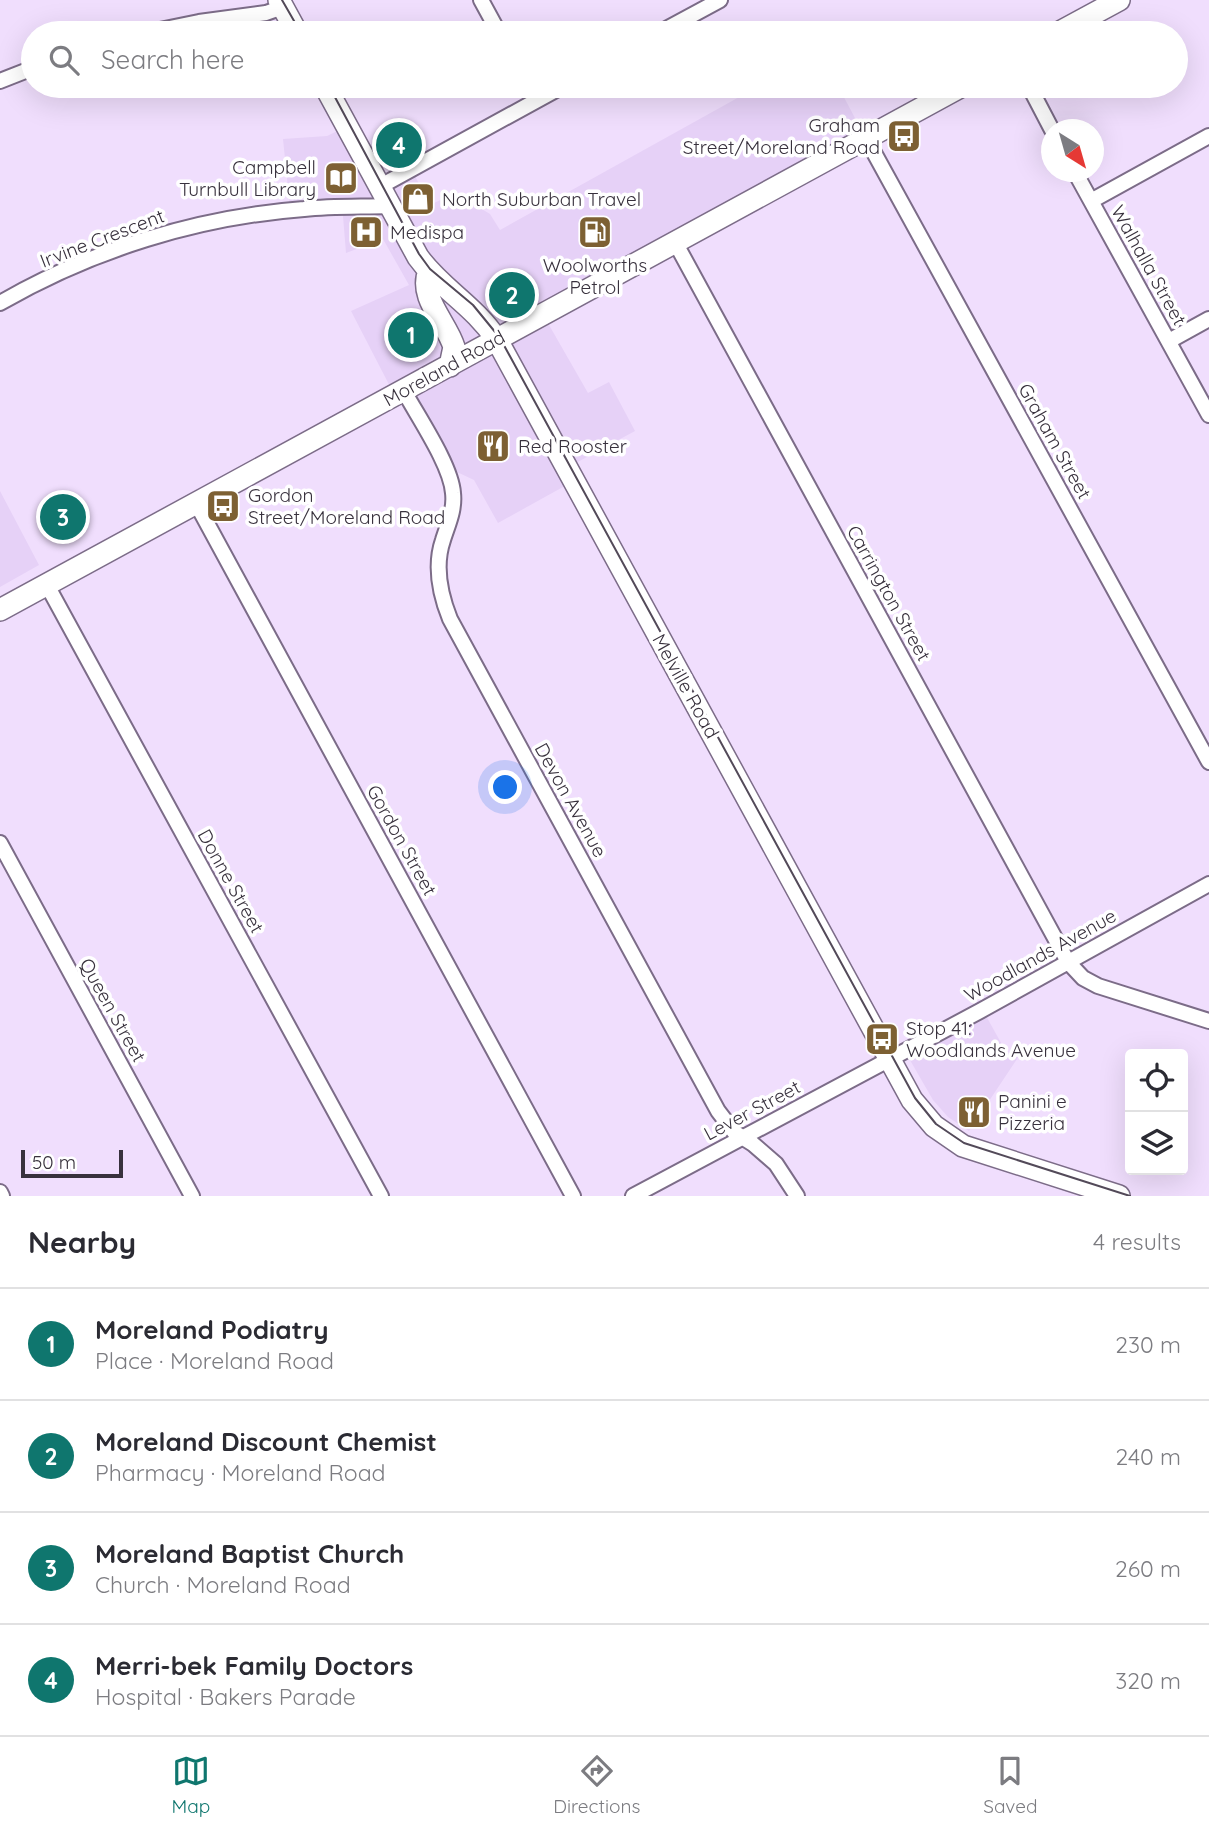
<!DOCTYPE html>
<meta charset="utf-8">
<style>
body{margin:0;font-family:Quicksand,sans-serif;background:#f2f2f3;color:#2b2b33}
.controls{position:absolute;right:21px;bottom:21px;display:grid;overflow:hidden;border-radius:7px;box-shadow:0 7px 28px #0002}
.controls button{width:63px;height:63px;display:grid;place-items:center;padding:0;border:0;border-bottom:2px solid #e1e1e2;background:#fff;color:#2b2b33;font:35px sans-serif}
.compass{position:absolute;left:1041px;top:119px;width:63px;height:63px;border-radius:50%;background:#fff;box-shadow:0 7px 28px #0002;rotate:143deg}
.scale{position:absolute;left:21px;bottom:18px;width:102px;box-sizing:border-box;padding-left:7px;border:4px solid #38313d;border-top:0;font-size:19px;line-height:24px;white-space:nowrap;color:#38313d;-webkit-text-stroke:5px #fff;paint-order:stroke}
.you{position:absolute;left:506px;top:788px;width:24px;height:24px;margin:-18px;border:5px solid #fff;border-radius:50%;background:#1a73e8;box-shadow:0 0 0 10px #1a73e833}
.badge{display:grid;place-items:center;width:46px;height:46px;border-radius:50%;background:#0f766e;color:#fff;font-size:23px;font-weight:700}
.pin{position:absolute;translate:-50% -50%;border:4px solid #fff;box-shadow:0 2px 7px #0006}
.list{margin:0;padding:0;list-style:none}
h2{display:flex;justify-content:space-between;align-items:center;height:91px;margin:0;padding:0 28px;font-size:30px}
h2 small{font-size:23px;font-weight:400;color:#7c7c81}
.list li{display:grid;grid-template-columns:46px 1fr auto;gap:21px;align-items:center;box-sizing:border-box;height:112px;padding:0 28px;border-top:2px solid #e1e1e2}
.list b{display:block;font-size:26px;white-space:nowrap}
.list p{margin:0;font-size:23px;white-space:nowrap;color:#7c7c81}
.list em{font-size:23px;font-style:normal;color:#7c7c81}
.icon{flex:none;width:38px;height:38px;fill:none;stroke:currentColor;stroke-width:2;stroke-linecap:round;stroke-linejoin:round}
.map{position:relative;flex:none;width:1209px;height:1196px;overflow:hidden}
.search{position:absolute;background:#fff;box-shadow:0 7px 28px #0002;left:21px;right:21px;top:21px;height:77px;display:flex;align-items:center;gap:18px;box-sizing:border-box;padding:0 24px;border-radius:38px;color:#7c7c81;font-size:26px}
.sheet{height:539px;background:#fff}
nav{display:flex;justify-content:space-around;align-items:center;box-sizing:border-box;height:98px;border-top:2px solid #e1e1e2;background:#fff;font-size:19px;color:#7c7c81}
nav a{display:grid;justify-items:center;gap:4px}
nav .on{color:#0f766e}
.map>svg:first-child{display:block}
.built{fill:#e6d1f7}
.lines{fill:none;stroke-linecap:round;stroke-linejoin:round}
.street-casing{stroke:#7c6c88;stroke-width:18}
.secondary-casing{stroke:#7c6c88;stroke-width:24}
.street{stroke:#fff;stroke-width:14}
.secondary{stroke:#fff;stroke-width:21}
.tram{stroke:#534a59;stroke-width:2}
.labels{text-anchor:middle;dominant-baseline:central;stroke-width:7;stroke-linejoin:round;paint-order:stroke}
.poi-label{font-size:19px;fill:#38313d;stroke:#fff;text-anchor:start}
.street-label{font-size:19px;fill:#38313d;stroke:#fff}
</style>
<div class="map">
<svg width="1209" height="1196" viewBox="0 0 1209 1196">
<rect width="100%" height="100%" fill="#f0defd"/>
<path class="built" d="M759,86H838L864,135L541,311L588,393L609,382L635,431L574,464L581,477L498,523L474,480L442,465L405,397L397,400L351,311L409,285L383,239L346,253L342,204L290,208L283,139L327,136L354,123L389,187L413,172L430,205L455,193L490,214L500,230Z
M0,491L39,565L0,587Z
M980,1005L1005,1050L1019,1056L969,1131L948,1117L933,1100L903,1048Z"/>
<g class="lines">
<g class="street-casing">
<path id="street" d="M481,0L499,33
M145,33L199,22L266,13L283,7
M659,33L720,0
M0,81L33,68
M1029,86L1052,130
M866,138L1209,762
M1075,172L1209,415
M379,187L563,86
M1091,201L1209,136
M675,242L1068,962L1083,978L1098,986L1209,1021
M0,303C92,250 197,217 304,209C332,206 361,207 389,206
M1169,341L1209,319
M404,391C418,417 451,465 453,493C455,510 448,524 443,540C434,566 440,594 450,619L718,1111L734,1132L753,1144L776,1164L797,1196
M196,503L573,1196
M47,585L381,1196
M0,843L192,1196
M0,1192L2,1196
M633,1196L980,1011L1209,884"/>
</g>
<g class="secondary-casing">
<path id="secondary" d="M279,0L297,33
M1058,33L1119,0
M325,86L418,257C441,289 474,305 497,340L912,1100L934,1126L963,1146L1119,1196
M429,271C418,297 447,323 454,347L450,366
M0,610L962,86"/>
</g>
<use href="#street" class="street"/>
<use href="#secondary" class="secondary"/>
<path class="tram" d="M282,0L301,33
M329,86L419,254L430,269L473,305L500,338L915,1098L936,1124L964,1143L1130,1196"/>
</g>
<defs>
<g id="bus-square" transform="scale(1.75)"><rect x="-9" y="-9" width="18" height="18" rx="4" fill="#7d6033" stroke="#fff"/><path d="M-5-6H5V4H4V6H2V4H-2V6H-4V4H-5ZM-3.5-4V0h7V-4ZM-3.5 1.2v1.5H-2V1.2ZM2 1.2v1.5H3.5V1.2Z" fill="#fff"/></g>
<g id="library-square" transform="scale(1.75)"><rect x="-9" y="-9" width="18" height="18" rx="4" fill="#7d6033" stroke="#fff"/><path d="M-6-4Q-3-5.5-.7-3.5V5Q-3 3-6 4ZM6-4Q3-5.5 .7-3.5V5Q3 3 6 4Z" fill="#fff"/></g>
<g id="shop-square" transform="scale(1.75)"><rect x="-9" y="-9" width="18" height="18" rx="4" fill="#7d6033" stroke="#fff"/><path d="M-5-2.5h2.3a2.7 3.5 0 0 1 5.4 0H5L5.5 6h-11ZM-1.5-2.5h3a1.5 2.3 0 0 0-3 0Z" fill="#fff"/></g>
<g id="hospital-square" transform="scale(1.75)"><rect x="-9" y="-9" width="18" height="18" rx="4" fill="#7d6033" stroke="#fff"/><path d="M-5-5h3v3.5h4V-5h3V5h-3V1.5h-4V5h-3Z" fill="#fff"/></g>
<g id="fuel-square" transform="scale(1.75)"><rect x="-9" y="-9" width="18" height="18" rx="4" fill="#7d6033" stroke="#fff"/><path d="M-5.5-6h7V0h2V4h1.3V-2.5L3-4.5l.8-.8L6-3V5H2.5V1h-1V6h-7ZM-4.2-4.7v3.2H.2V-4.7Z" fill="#fff"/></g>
<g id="restaurant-square" transform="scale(1.75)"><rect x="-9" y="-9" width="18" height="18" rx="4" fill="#7d6033" stroke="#fff"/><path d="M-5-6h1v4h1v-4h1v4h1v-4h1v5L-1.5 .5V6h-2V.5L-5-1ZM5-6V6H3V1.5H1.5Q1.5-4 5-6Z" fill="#fff"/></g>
</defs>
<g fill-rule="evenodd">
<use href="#bus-square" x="904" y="136"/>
<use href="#library-square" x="341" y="178"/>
<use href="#shop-square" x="418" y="199"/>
<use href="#hospital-square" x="366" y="232"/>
<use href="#fuel-square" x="595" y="232"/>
<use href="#restaurant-square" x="493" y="446"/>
<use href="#bus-square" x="223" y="506"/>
<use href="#bus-square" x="882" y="1039"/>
<use href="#restaurant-square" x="974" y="1112"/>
</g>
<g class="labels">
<g class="poi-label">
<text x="880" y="125" text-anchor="end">Graham<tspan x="880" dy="22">Street/Moreland Road</tspan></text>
<text x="316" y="167" text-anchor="end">Campbell<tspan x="316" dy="22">Turnbull Library</tspan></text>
<text x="442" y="199">North Suburban Travel</text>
<text x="390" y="232">Medispa</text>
<text x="595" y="265" text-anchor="middle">Woolworths<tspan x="595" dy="22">Petrol</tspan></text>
<text x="518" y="446">Red Rooster</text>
<text x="248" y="495">Gordon<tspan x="248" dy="22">Street/Moreland Road</tspan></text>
<text x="906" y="1028">Stop 41:<tspan x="906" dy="22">Woodlands Avenue</tspan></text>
<text x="998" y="1101">Panini e<tspan x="998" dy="22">Pizzeria</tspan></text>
</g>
<g class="street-label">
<text transform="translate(102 238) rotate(-21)">Irvine Crescent</text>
<text transform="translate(1149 265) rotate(61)">Walhalla Street</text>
<text transform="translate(444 368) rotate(-29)">Moreland Road</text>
<text transform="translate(1055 441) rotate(61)">Graham Street</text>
<text transform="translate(889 593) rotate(61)">Carrington Street</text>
<text transform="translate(686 686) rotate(61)">Melville Road</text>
<text transform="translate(571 800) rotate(61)">Devon Avenue</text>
<text transform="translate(402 840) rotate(61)">Gordon Street</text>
<text transform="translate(231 881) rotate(61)">Donne Street</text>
<text transform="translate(1040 955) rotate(-29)">Woodlands Avenue</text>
<text transform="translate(113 1010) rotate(61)">Queen Street</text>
<text transform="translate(752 1110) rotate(-28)">Lever Street</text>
</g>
</g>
</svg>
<div class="controls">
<button><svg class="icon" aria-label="locate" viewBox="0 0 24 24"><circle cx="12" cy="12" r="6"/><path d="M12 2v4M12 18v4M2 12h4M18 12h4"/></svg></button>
<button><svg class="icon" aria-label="layers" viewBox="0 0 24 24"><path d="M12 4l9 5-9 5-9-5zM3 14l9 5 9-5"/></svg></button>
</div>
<svg class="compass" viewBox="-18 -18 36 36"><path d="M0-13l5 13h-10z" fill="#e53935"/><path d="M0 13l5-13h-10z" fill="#7c7c81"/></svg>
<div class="scale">50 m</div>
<div class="you"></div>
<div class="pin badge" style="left:411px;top:335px">1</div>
<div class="pin badge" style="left:512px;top:295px">2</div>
<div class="pin badge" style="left:63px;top:517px">3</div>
<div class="pin badge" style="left:399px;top:145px">4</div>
<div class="search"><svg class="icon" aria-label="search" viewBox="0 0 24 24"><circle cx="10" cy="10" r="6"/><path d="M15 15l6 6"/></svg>Search here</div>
</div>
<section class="sheet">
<h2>Nearby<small>4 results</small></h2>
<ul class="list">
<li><span class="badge">1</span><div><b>Moreland Podiatry</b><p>Place · Moreland Road</p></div><em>230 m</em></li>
<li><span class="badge">2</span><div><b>Moreland Discount Chemist</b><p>Pharmacy · Moreland Road</p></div><em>240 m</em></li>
<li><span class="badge">3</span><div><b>Moreland Baptist Church</b><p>Church · Moreland Road</p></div><em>260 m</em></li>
<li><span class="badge">4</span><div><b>Merri-bek Family Doctors</b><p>Hospital · Bakers Parade</p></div><em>320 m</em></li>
</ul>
</section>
<nav>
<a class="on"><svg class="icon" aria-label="map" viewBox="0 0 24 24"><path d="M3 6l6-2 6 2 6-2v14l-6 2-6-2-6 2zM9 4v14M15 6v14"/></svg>Map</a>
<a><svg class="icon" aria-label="directions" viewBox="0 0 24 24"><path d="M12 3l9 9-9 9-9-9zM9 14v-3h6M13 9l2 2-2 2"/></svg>Directions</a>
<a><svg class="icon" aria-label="saved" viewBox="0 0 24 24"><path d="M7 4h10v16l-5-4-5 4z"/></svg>Saved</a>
</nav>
